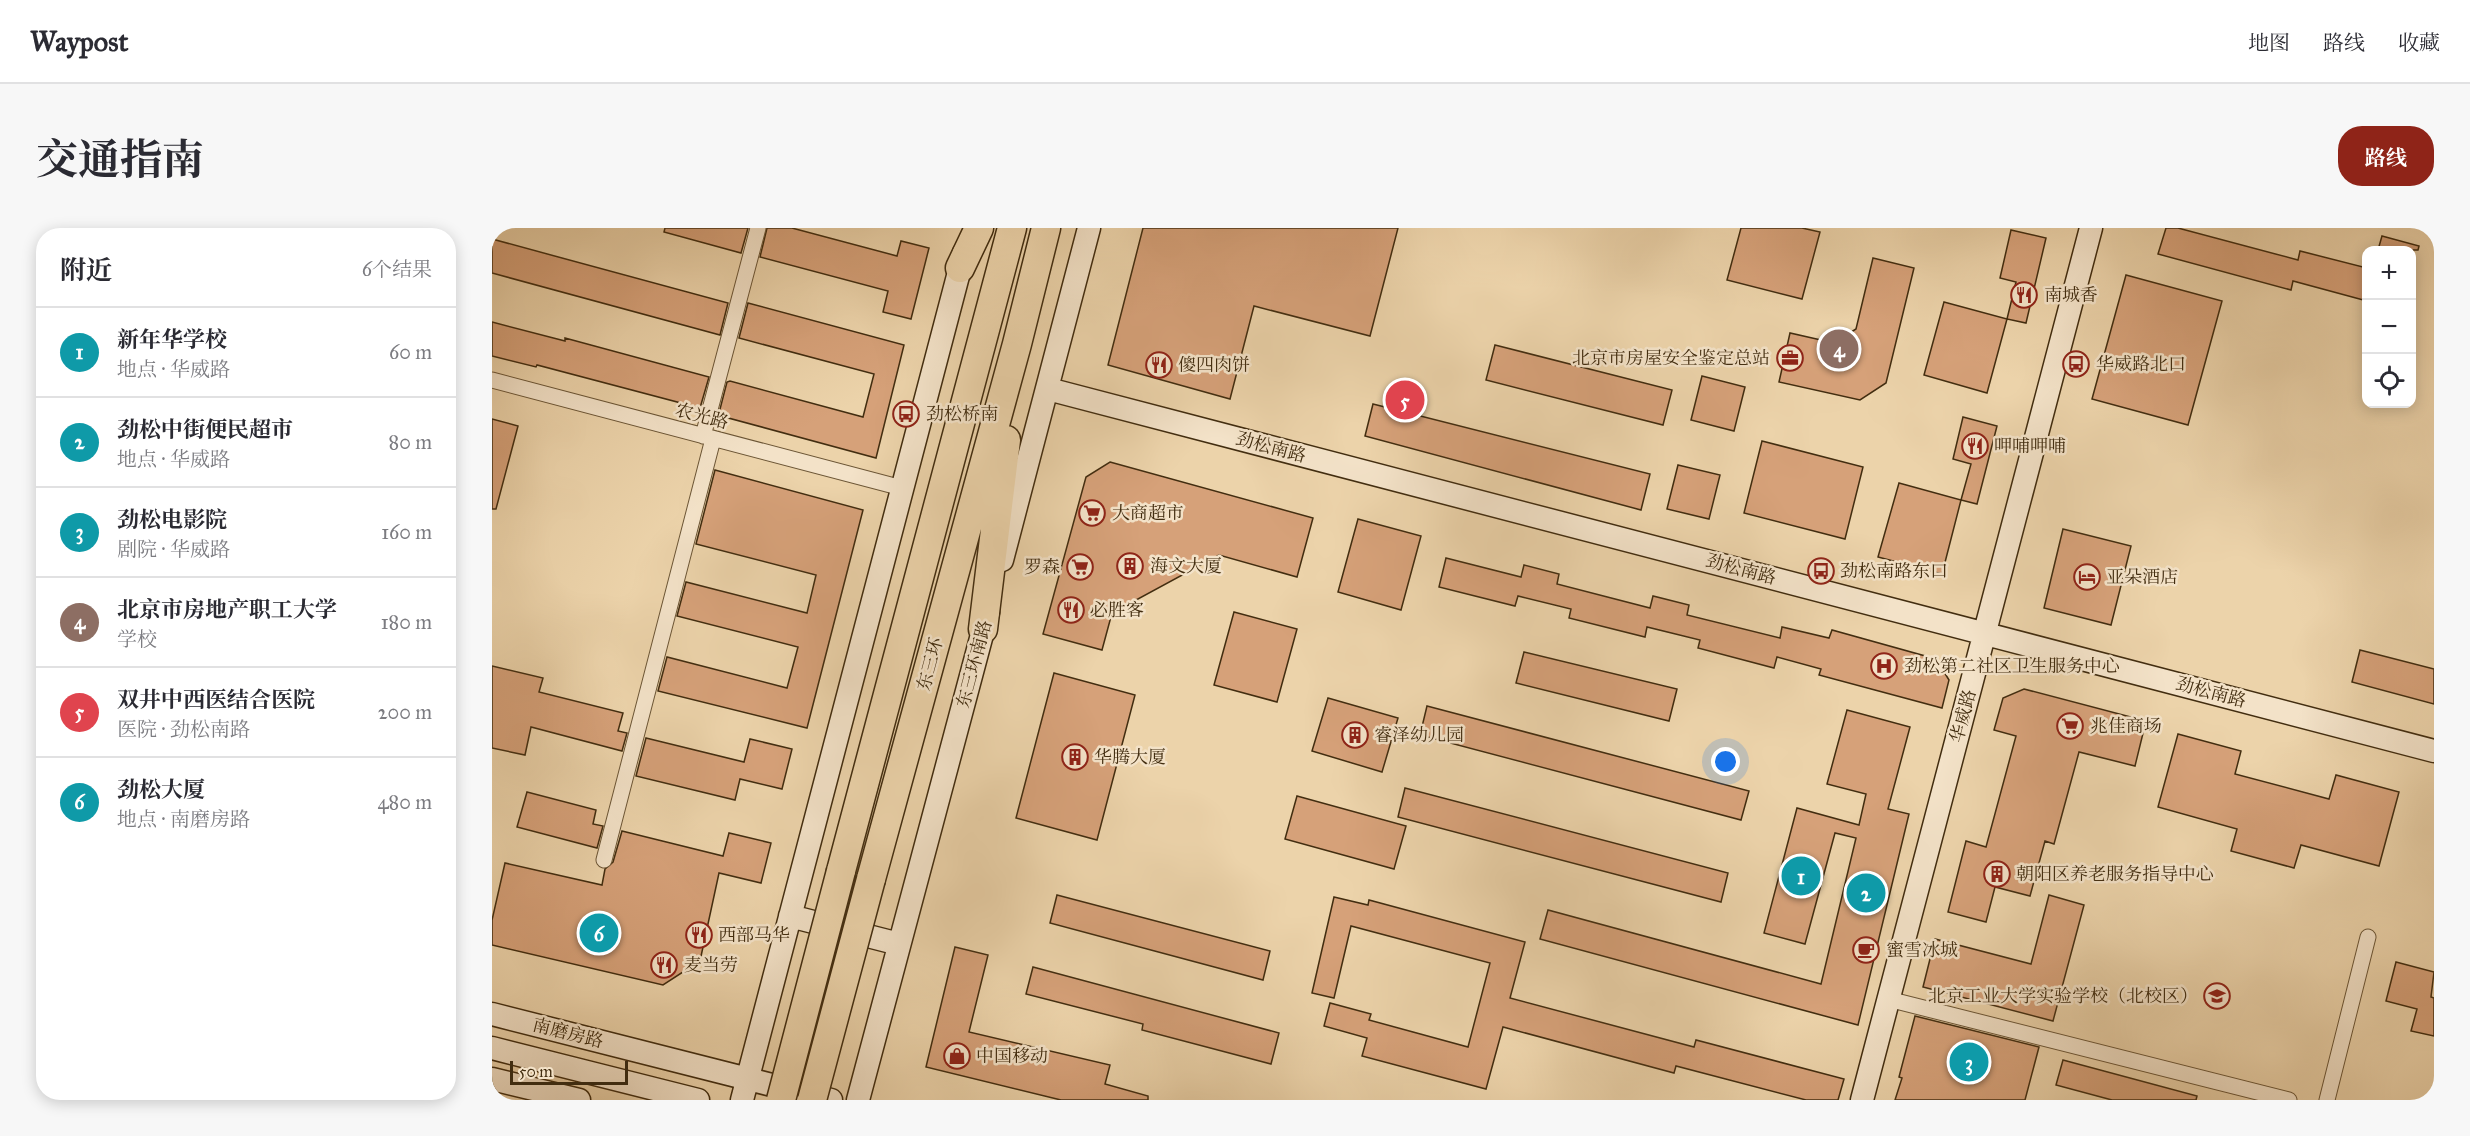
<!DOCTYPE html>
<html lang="zh">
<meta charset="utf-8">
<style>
body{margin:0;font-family:"IM FELL Great Primer","Noto Serif SC",serif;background:#f7f7f7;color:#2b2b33}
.controls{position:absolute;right:18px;top:18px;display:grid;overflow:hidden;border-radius:12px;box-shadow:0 3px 15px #0003}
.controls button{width:54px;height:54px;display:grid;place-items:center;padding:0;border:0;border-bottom:2px solid #e1e1e2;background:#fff;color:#2b2b33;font:30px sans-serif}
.scale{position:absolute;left:18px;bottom:15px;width:118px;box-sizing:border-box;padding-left:6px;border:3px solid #422d10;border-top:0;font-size:16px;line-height:21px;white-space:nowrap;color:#422d10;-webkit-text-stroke:4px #f3e2c8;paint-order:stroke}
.you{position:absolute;left:1234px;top:534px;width:21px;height:21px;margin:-15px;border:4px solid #fff;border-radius:50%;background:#1a73e8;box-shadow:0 0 0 9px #1a73e833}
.badge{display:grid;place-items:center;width:39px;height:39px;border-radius:50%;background:#8f2418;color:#fff;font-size:20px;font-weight:700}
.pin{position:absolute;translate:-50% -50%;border:3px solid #fff;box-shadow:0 2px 6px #0006}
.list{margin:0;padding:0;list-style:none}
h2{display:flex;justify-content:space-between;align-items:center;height:78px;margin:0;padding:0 24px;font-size:26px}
h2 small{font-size:20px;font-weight:400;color:#7c7c81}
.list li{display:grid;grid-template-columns:39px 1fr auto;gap:18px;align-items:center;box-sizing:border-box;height:90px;padding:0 24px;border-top:2px solid #e1e1e2}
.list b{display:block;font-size:22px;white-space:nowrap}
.list p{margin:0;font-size:20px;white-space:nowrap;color:#7c7c81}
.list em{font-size:20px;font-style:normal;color:#7c7c81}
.icon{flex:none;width:33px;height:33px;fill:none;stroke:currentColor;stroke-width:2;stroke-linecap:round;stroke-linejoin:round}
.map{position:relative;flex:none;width:1942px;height:872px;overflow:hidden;border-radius:24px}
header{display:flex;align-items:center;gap:36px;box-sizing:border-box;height:84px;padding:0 30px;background:#fff;border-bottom:2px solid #e1e1e2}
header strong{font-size:28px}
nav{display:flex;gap:33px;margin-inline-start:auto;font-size:21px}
.intro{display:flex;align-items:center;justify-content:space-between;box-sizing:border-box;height:144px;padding:0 36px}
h1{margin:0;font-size:42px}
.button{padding:15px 27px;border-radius:24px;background:#8f2418;color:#fff;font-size:21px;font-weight:700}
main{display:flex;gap:36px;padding:0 36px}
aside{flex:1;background:#fff;border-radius:24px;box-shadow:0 3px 15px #0003}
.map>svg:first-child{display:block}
.building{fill:#d6a179;stroke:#422d10;stroke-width:1.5}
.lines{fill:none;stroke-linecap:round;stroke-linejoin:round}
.street-casing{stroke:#6c5636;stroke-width:17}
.secondary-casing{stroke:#422d10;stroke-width:25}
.highway-casing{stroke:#422d10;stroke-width:31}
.street{stroke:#f3e2c8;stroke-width:15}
.secondary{stroke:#f3e2c8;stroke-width:22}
.highway{stroke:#ecd3aa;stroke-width:28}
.highway-bridge-casing{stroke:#422d10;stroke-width:31;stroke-linecap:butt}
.highway-bridge{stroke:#ecd3aa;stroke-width:28}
.labels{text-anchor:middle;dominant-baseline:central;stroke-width:5;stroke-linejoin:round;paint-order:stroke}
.poi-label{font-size:18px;fill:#422d10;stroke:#f3e2c8;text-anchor:start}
.street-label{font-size:18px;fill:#422d10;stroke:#f3e2c8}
</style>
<header>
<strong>Waypost</strong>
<nav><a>地图</a><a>路线</a><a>收藏</a></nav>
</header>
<div class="intro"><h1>交通指南</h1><a class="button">路线</a></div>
<main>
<aside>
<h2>附近<small>6个结果</small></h2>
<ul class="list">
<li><span class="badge" style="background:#0f9aa8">1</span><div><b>新年华学校</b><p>地点 · 华威路</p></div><em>60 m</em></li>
<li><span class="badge" style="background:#0f9aa8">2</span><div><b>劲松中街便民超市</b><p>地点 · 华威路</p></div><em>80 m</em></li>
<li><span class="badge" style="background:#0f9aa8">3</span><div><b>劲松电影院</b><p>剧院 · 华威路</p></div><em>160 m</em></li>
<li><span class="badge" style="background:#8d6e63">4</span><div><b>北京市房地产职工大学</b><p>学校</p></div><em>180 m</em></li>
<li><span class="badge" style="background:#e0444e">5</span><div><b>双井中西医结合医院</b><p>医院 · 劲松南路</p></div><em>200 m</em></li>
<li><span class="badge" style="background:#0f9aa8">6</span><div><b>劲松大厦</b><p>地点 · 南磨房路</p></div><em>480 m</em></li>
</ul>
</aside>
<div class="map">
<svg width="1942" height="872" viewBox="0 0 1942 872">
<rect width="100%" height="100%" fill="#ecd3aa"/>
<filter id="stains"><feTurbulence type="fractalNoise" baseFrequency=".00333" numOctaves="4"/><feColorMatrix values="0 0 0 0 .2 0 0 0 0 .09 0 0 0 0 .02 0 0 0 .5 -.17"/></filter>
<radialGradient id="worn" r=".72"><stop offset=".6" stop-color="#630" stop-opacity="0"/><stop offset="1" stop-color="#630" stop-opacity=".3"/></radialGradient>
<path class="building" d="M173,0H256L249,25L172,4Z
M275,0H300L405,28L409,13L437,20L419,91L391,84L396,63L268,29Z
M651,0H906L878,108L762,78L738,171L616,137Z
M1249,0H1310L1328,4L1310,71L1235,52Z
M1674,0H1686L1806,32L1808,23L1875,40V73L1801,53L1799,62L1666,26Z
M1519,2L1554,10L1534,95L1515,91L1524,54L1508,50Z
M1890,8L1927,18L1926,22H1886Z
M0,11L236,75L228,107L0,45Z
M1381,30L1422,40L1394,155L1368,172L1287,154L1298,105L1342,115L1364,101Z
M1634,47L1730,73L1696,197L1600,171Z
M1452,74L1515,91L1495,165L1432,147Z
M256,75L412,117L384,230L229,188L227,185L235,154L238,153L371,189L382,146L247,110Z
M0,94L73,113V110L217,149L208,180L45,137L44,139L0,128Z
M1003,117L1180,162L1171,197L994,152Z
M1210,148L1253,159L1242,203L1199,192Z
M881,176L1158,246L1149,282L873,208Z
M1471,189L1505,198L1485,276L1469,272L1479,236L1461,231Z
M0,191L26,198L4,281H0Z
M1270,213L1371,239L1353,311L1252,285Z
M618,234L821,290L805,349L727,327L620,385L610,422L551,406L594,249Z
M1186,237L1228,247L1217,291L1175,281Z
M223,242L371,282L315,500L166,463L175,429L295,460L306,419L185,388L194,354L315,385L324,347L204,316Z
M1407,255L1469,272L1450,346L1386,329Z
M866,291L929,308L909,382L846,364Z
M1571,301L1639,318L1619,397L1552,380Z
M954,330L1029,349L1032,337L1067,346L1065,356L1158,380L1161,368L1197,377L1195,387L1288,410L1290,399L1337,410L1340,402L1444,431L1457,452L1450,480L1327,447L1329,441L1285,429L1282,440L1206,420L1208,412L1155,399L1153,409L1077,390L1079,381L1026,368L1023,378L947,359Z
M742,384L805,401L785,474L722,457Z
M1868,422L1942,441V476L1860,454Z
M1032,424L1185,461L1177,493L1024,455Z
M0,438L51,450L47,464L131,485L126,503L135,505L130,523L39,499L33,527L0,520Z
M562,445L643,467L605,612L524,590Z
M1532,461L1654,493L1643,538L1587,524L1562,616L1553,613L1538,668L1503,659L1494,694L1456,684L1474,613L1494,619L1524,508L1502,502L1511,470Z
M836,470L906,490L890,544L820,523Z
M935,478L1257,563L1249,592L928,507Z
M1355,482L1418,499L1396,581L1417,586L1366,797L1048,711L1056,682L1329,756L1364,610L1343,605L1313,716L1272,705L1305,580L1367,597L1374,566L1335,556Z
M1686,506L1749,523L1743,546L1837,571L1844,547L1907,564L1887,638L1809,617L1802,640L1739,623L1745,601L1666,579Z
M154,510L252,534L258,511L300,521L290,561L248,551L243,572L144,548Z
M913,560L1236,645L1229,674L906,589Z
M35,564L104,582L101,596L111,598L105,620L25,599Z
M805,568L914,598L902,641L793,611Z
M130,603L231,628L237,605L279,615L269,655L227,645L208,733L171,757L0,717V692L13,635L110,657L113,641L121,634Z
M565,667L778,723L771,752L558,695Z
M1557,667L1592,677L1561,793L1431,759L1443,711L1539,736Z
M842,669L876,677L877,672L1033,714L1018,770L1202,819L1204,812L1352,851L1346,872H1314L1184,838L1182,845L1011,799L994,861L870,828L875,810L832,798L838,775L879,786L877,792L976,819L998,735L859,698L842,770L820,765Z
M463,719L496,727L477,804L618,837L613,856L656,868V872H569L434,839Z
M1904,734L1942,744L1939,769L1942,770V808L1919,803L1925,781L1894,773Z
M541,739L787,805L779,836L650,802L651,796L534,766Z
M1423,788L1547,819L1533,872H1403L1410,850L1407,849Z
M1571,832L1705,868L1704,872H1620L1564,857Z"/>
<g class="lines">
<g class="street-casing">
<path id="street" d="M0,152L410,260
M211,208L266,0
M112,632L221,211
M1396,771L1797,872
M1835,872L1876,709"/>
</g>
<g class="secondary-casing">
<path id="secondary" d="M556,161L1942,523
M510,332L597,0
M298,688L407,716
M0,786L339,872
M0,820L206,872
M0,851L87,872
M250,872L472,25
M366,872L496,384
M1370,872L1599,0"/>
</g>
<g class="highway-casing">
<path id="highway" d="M468,40L487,0
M491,401L514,212
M349,643L520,0
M379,651L525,116L554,0"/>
</g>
<use href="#street" class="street"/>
<use href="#secondary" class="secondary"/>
<use href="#highway" class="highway"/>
<g class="highway-bridge-casing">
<path id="highway-bridge" d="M289,872L349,643
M320,872L379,651"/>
</g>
<use href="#highway-bridge" class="highway-bridge"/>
</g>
<defs>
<g id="restaurant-ring" transform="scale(1.35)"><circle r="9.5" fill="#f3e2c8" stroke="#8f2418" stroke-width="1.5"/><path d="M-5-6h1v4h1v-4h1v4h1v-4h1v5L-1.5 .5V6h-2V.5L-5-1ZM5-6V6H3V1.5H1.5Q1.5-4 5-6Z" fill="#8f2418"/></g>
<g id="office-ring" transform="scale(1.35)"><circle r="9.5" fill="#f3e2c8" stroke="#8f2418" stroke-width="1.5"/><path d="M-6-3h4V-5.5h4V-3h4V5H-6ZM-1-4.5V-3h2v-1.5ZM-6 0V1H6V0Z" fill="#8f2418"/></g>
<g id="bus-ring" transform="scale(1.35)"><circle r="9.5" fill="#f3e2c8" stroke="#8f2418" stroke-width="1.5"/><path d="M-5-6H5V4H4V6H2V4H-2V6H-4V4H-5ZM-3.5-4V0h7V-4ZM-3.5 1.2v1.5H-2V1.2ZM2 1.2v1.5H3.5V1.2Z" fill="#8f2418"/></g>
<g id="supermarket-ring" transform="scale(1.35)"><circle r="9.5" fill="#f3e2c8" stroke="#8f2418" stroke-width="1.5"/><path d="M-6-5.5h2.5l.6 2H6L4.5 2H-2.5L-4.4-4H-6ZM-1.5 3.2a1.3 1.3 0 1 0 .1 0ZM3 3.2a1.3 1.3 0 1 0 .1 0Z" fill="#8f2418"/></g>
<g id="building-ring" transform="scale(1.35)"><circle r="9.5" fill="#f3e2c8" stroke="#8f2418" stroke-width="1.5"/><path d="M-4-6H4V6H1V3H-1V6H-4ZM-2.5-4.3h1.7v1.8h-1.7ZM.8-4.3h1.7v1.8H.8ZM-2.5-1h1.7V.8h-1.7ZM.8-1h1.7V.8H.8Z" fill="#8f2418"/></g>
<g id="hotel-ring" transform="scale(1.35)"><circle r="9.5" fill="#f3e2c8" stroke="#8f2418" stroke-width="1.5"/><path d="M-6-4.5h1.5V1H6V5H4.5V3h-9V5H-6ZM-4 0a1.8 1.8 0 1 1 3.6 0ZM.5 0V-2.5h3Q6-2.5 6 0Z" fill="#8f2418"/></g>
<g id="hospital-ring" transform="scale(1.35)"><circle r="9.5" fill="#f3e2c8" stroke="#8f2418" stroke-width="1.5"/><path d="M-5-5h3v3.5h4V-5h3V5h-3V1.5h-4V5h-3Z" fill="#8f2418"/></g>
<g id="cafe-ring" transform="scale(1.35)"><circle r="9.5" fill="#f3e2c8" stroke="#8f2418" stroke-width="1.5"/><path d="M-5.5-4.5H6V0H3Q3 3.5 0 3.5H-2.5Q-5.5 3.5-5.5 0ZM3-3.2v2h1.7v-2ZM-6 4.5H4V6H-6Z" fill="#8f2418"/></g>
<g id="school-ring" transform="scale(1.35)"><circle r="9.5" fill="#f3e2c8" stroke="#8f2418" stroke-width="1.5"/><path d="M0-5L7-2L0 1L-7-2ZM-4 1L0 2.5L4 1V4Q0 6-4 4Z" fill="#8f2418"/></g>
<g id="shop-ring" transform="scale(1.35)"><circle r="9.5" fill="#f3e2c8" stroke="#8f2418" stroke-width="1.5"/><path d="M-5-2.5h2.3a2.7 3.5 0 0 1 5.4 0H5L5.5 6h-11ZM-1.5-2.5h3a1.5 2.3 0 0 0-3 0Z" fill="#8f2418"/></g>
</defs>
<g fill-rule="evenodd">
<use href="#restaurant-ring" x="1532" y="67"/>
<use href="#office-ring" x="1298" y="130"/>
<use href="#bus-ring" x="1584" y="136"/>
<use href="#restaurant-ring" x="667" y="137"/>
<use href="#bus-ring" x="414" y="186"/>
<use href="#restaurant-ring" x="1483" y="218"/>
<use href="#supermarket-ring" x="600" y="285"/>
<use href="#building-ring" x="638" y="338"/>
<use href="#supermarket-ring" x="588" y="339"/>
<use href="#bus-ring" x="1329" y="343"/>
<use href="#hotel-ring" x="1595" y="349"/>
<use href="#restaurant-ring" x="579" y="382"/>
<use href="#hospital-ring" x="1392" y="438"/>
<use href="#supermarket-ring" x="1578" y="498"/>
<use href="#building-ring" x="863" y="507"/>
<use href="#building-ring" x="583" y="529"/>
<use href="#building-ring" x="1505" y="646"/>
<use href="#restaurant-ring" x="207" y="707"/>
<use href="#cafe-ring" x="1374" y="722"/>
<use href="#restaurant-ring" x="172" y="737"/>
<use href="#school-ring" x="1725" y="768"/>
<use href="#shop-ring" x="465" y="828"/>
</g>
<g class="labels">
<g class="poi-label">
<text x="1552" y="67">南城香</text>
<text x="1278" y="130" text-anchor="end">北京市房屋安全鉴定总站</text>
<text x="1604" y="136">华威路北口</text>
<text x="686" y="137">傻四肉饼</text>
<text x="434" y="186">劲松桥南</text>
<text x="1502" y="218">呷哺呷哺</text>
<text x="620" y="285">大商超市</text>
<text x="658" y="338">海文大厦</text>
<text x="568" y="339" text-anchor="end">罗森</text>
<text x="1348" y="343">劲松南路东口</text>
<text x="1614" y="349">亚朵酒店</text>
<text x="598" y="382">必胜客</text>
<text x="1412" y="438">劲松第二社区卫生服务中心</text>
<text x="1598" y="498">兆佳商场</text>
<text x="882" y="507">睿泽幼儿园</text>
<text x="602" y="529">华腾大厦</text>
<text x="1524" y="646">朝阳区养老服务指导中心</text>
<text x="226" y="707">西部马华</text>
<text x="1394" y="722">蜜雪冰城</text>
<text x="192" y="737">麦当劳</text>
<text x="1706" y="768" text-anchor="end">北京工业大学实验学校（北校区）</text>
<text x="484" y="828">中国移动</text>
</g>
<g class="street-label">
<text transform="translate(210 188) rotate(15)">农光路</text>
<text transform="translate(779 219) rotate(15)">劲松南路</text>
<text transform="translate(1249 341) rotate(15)">劲松南路</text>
<text transform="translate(438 436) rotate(-75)">东三环</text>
<text transform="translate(482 436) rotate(-75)">东三环南路</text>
<text transform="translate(1719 464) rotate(15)">劲松南路</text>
<text transform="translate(1471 488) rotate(-75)">华威路</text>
<text transform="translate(76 805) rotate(14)">南磨房路</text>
</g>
</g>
<rect width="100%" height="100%" filter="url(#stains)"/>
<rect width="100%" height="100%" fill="url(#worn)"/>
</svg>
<div class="controls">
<button>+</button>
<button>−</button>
<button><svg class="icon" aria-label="locate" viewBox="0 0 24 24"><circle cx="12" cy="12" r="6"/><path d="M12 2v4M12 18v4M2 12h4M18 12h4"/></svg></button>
</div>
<div class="scale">50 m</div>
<div class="you"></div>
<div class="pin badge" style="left:1309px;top:648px;background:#0f9aa8">1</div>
<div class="pin badge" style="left:1374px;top:665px;background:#0f9aa8">2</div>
<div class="pin badge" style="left:1477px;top:834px;background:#0f9aa8">3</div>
<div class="pin badge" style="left:1347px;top:121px;background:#8d6e63">4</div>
<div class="pin badge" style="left:913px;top:172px;background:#e0444e">5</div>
<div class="pin badge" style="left:107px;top:705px;background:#0f9aa8">6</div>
</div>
</main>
